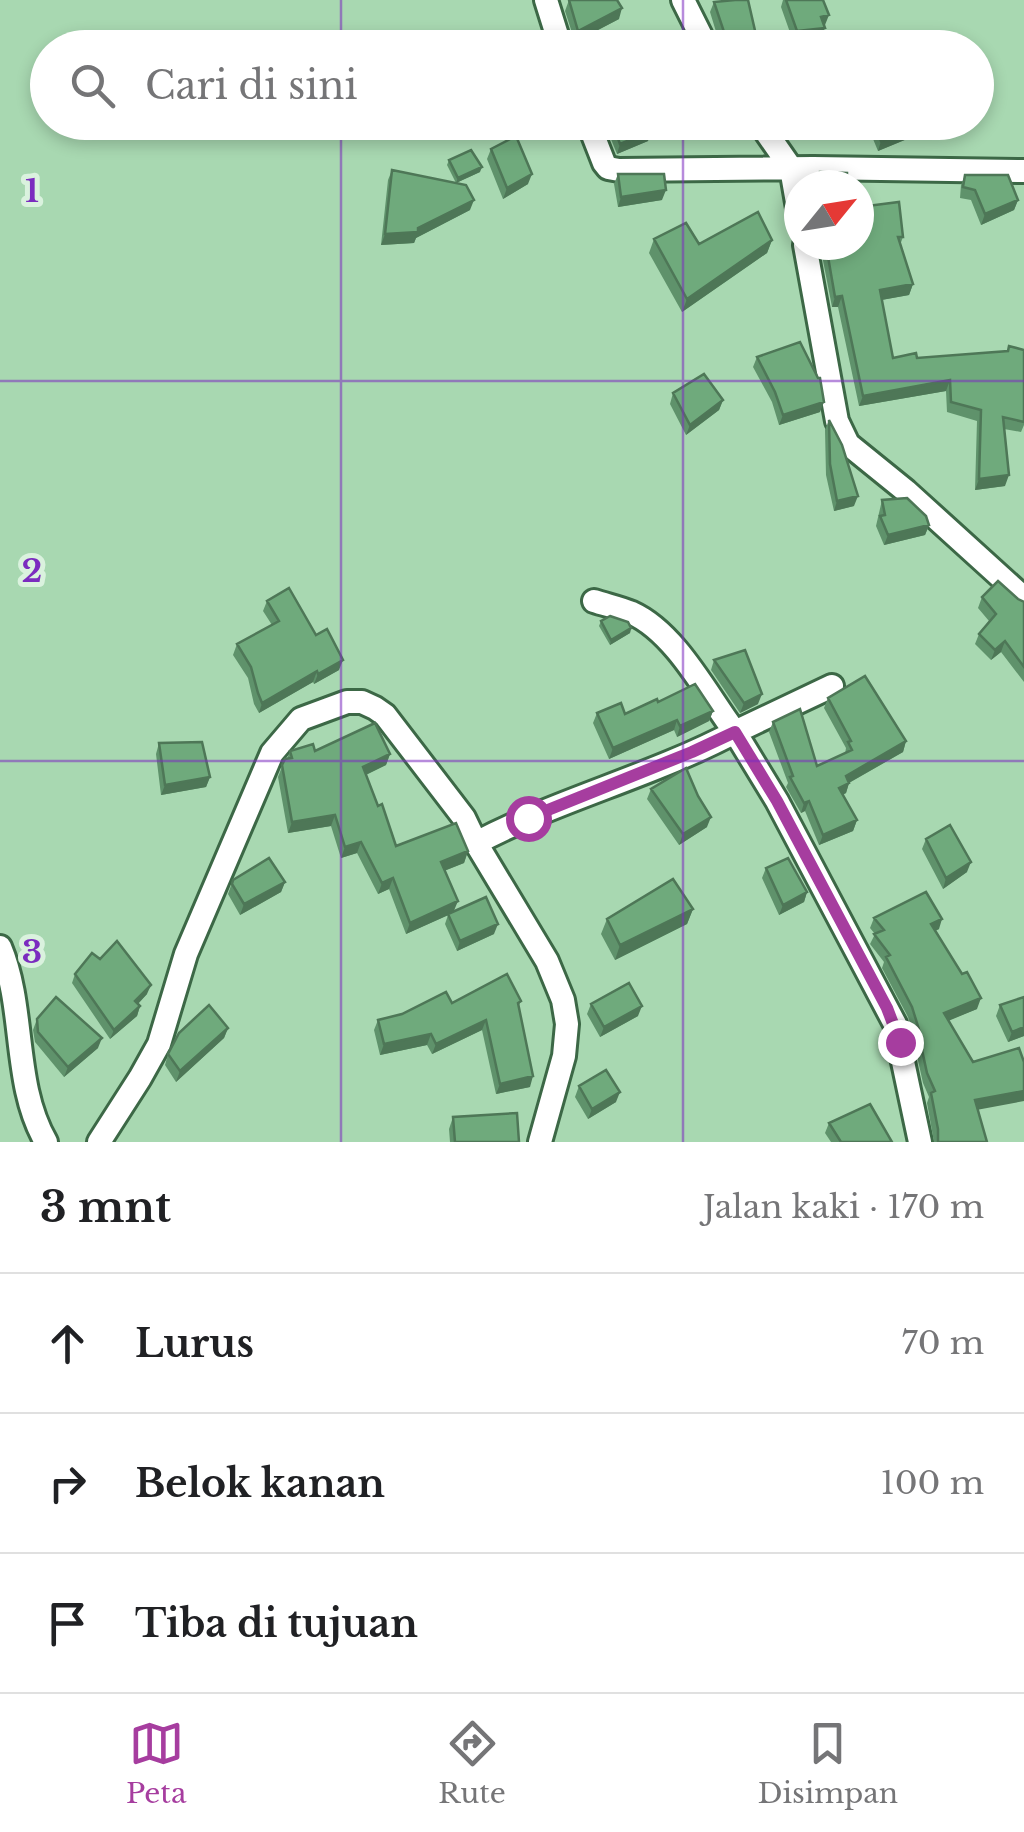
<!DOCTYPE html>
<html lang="id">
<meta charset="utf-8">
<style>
body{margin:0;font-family:"Libre Baskerville",serif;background:#f2f2f2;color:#202124}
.compass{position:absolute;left:784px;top:170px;width:90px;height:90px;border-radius:50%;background:#fff;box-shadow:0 5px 15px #0003;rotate:60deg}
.stop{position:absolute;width:30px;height:30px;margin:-22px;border:8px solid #a63d9f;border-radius:50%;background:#fff}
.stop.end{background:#a63d9f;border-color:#fff;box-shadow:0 2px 10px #0008}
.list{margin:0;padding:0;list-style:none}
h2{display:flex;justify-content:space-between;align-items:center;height:130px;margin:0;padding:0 40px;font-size:42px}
h2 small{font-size:32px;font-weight:400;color:#757577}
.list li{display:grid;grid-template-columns:65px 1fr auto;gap:30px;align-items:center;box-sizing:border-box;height:140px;padding:0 40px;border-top:2px solid #e0e0e0}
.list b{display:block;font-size:38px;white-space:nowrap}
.list em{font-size:32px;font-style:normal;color:#757577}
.icon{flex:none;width:55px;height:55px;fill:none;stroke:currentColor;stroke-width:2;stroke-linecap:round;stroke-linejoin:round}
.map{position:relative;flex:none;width:1024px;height:1142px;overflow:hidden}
.search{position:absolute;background:#fff;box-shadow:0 5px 15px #0003;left:30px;right:30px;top:30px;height:110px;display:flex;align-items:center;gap:25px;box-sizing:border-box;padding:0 35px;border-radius:55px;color:#757577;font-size:38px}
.sheet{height:550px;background:#fff}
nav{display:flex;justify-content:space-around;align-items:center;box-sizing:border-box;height:140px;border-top:2px solid #e0e0e0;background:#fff;font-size:28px;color:#757577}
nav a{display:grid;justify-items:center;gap:5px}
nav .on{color:#a63d9f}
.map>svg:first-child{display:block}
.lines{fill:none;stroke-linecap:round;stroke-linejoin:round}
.minor-casing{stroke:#3c6846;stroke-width:28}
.minor{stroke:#fff;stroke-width:22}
.wall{fill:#5f926b}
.shaded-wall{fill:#4e7757}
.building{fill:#6faa7c;stroke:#4e7757;stroke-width:2.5}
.route{stroke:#a63d9f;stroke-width:12}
.grid{fill:none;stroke:#7b2cbf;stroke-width:2.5;stroke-opacity:0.55}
.grid-label{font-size:32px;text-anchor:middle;font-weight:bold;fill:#7b2cbf;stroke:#daf2de;stroke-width:10;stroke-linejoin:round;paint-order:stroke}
</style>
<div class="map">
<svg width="1024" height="1142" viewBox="0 0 1024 1142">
<rect width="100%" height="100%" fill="#a8d8b1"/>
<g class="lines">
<g class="minor-casing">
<path id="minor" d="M546,0L561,48
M683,0L707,48
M588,122L604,163L608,168L619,170L813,168L1024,171
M759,122L791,168L799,214
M805,245L837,421L848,444L906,491L1024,598
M594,601C606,605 620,608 632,613C676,633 707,695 735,732L832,686
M476,843L547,961L563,1000L567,1024L564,1056L540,1142
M0,947C26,1009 12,1083 46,1142
M99,1142L140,1078L159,1044L186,954L272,753L301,719L347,702H362L375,708L385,715L451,801L464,818L476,843C559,799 652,776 735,732L777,801L895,1024L920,1142"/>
</g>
<use href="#minor" class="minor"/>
</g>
<path class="wall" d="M569,0L619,19L575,42L565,11Z
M783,0H823L825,25L823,33L810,39L793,41L781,7Z
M714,2L752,46L721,48L710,12Z
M214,122H241L238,129L214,125Z
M604,122H648V141L617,154Z
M866,122H908L911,129L907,139L878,151Z
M491,149L528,184L503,199L487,159Z
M449,160L480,172L456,183L470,210L416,238L414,243L381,245L388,180L392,170L456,183L447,165Z
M618,174L662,200L618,207L614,184Z
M965,175L1018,200L1014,210L981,225L971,200L960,198L961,185Z
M903,237L900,245L913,284L909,295L881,300L893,358H917L1024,350V425L1021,432L1004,429L1005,486L975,490L977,421L947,412L946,391L859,406L838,307H832L820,245H859Z
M654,239L699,244L772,240L767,253L682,312L649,253Z
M757,357L820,412L779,425L772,402L753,367Z
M673,393L723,400L719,410L686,435L670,404Z
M829,420L854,506L834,511L826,475L825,430Z
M882,500L929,525L925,535L884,545L876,526Z
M982,597L1018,599L1024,602V682L1001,652L991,660L975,644L979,634L989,621L978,608Z
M267,601L316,635L339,670L314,684L313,682L259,713L254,704L248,678L233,655L237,644L272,625L263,611Z
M601,621L631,628L630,633L610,645L599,626Z
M714,660L758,704L740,713L711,670Z
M828,698L906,741L903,752L849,783L846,793L843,795L857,820L853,831L819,845L805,811L801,813L786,787L788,783L769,732L773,722L817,766L845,754L846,748L824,708Z
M658,702L713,711L709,721L677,737L674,730L609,759L593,723L597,713L625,714Z
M159,743L210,777L206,787L161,795L156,754Z
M290,751L390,754L386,765L366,775L378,806L396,846L468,851L464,863L444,871L454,912L494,934L457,951L445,924L448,915L406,934L389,889L378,894L357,853L341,858L331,826L288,833L278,777L285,759H287Z
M651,789L707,827L679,845L647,799Z
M926,839L967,872L943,889L922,849Z
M766,868L807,892L804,902L779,915L762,878Z
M233,880L285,882L281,892L240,915L228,894Z
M693,909L687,924L615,960L601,934L607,919Z
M874,918L939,929L935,931L977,1009L949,1020L987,1142H934L927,1103L929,1097L923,1083L915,1047L916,1043L908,1017L882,968L884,962L870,944L875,934L870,928Z
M75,974L147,994L138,1004L140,1006L137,1016L110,1039L72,983Z
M1024,997V1036L1008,1042L996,1016L1000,1005Z
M521,1001L518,1007L530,1087L496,1094L482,1030L432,1054L427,1045L380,1055L374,1030L378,1020L452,1003Z
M591,1004L638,1016L600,1037L587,1014Z
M37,1019L98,1048L64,1077L35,1042L33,1030Z
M228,1028L224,1038L176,1082L165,1065L168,1054Z
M579,1086L616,1102L588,1119L575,1097Z
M453,1117L519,1142H450L449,1129Z
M829,1123L892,1142H831L825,1133Z"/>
<path class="shaded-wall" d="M622,8L619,19L575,42L578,31Z
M829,15L825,25L817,27L821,17Z
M825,28L821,38L793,41L797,31Z
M756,35L752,46L722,48L726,38Z
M911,129L907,139L878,151L881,141Z
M652,131L648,141L617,154L620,144Z
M482,167L480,172L456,183L458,178Z
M532,174L528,184L503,199L507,188Z
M666,190L662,200L618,207L621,197Z
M474,200L470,210L416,238L414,243L381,245L385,234L418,228Z
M1018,200L1014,210L981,225L985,214Z
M772,240L767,253L682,312L687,299Z
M913,284L909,295L876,301L880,290Z
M842,296L838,307H832L835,297Z
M950,380L946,391L859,406L863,396Z
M723,400L719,410L686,435L690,425Z
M824,402L820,412L779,425L783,415Z
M1009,475L1005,486L975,490L979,479Z
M858,496L854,506L834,511L837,501Z
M929,525L925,535L884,545L888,535Z
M631,628L630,633L610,645L611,640Z
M1005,641L1001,652L991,660L995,650Z
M343,660L339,670L314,684L318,674Z
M317,671L313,682L259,713L262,703Z
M762,694L758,704L740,713L744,703Z
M713,711L709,721L677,737L680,726Z
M677,720L674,730L609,759L613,748Z
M906,741L903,752L845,785L849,783L846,793L835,798L839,788L846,776Z
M390,754L386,765L359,778L363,767Z
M210,777L206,787L161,795L165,785Z
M809,801L805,811L801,813L804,803Z
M335,815L331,826L288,833L292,822Z
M711,817L707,827L679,845L683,834Z
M857,820L853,831L819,845L823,835Z
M361,842L357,853L341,858L345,847Z
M468,851L464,863L436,874L441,862Z
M971,862L967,872L943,889L946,878Z
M393,878L389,889L378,894L382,883Z
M285,882L281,892L240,915L244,904Z
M807,892L804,902L779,915L783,905Z
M458,901L453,913L406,934L410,923Z
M693,909L687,924L615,960L620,945Z
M942,919L939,929L928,934L931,924Z
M498,924L494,934L457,951L460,941Z
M151,985L147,994L131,1011L135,1001Z
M981,998L977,1009L941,1024L944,1013Z
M140,1006L137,1016L110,1039L114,1030Z
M642,1006L638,1016L600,1037L604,1027Z
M486,1020L482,1030L432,1054L436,1044Z
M1024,1027V1036L1008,1042L1012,1032Z
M228,1028L224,1038L176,1082L180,1071Z
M431,1034L427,1045L380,1055L384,1044Z
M102,1038L98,1048L64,1077L68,1067Z
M533,1076L530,1087L496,1094L500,1084Z
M1024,1091V1101L971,1111L975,1100Z
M620,1092L616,1102L588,1119L592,1109Z"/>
<path class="building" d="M569,0H617L622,8L578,31Z
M735,0H748L756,35L726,38L714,2Z
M786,0H823L829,15L821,17L825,28L797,31Z
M826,32L832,48H792Z
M612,122H648L652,131L620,144Z
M874,122H908L911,129L881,141Z
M516,136L532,174L507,188L491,149Z
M471,150L482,167L458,178L449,160Z
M392,170L466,185L474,200L418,228V232L385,234Z
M820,172L847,173V185H820Z
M618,174H664L666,190L621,197Z
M965,175H1008L1018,200L985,214L975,190L963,187Z
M899,202L903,237H898L913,284L880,290L893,358L916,353L917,358L1008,351L1009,346L1024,350V422L1003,417L1009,475L979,479L981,410L951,402L950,380L863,396L842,296L835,297L826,245H859V207Z
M758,212L772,240L687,299L654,239L686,223L699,244Z
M800,342L818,378H820L824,402L783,415L775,392L757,357Z
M704,374L723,400L690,425L673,393Z
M829,420L842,445L858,496L837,501L830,464Z
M907,498L926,516L929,525L888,535L880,516L885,515L882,500Z
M998,581L1018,599L1024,602V667L1005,641L995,650L979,634L996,614L982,597Z
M289,588L316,635L327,629L343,660L318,674L317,671L262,703L258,693L251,667L237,644L279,621L267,601Z
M610,616L628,622L631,628L611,640L601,621Z
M745,650L762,694L744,703L714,660Z
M865,676L906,741L846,776L849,783L839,788L857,820L823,835L809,801L804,803L790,777L793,776L773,722L800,709L817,766L852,750L848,742L851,741L828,698Z
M695,684L713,711L680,726L677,720L613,748L597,713L621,703L625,714L657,699L658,702Z
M375,723L390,754L363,767L378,806L382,804L396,846L456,823L468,851L441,862L458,901L410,923L393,878L382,883L361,842L345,847L335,815L292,822L282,765L285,759L292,758L290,751L313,744L315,751Z
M202,742L210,777L165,785L159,743Z
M686,768L698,796L711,817L683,834L651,789Z
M950,825L971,862L946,878L926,839Z
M269,858L285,882L244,904L232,884L233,880Z
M788,858L807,892L783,905L766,868Z
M673,879L693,909L620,945L607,919Z
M926,892L942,919L931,924L962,974L967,972L981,998L944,1013L973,1062L1019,1048L1024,1062V1091L975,1100L987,1142H938V1129L931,1093L935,1091L927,1073L919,1036H921L912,1007L886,957L890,955L874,934L884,930L874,918Z
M486,897L498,924L460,941L448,914Z
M117,941L151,985L135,1001L140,1006L114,1030L75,974L92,953L100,959Z
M507,974L521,1001L518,1003L533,1076L500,1084L486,1020L436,1044L431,1034L384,1044L378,1020L402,1014L446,992L452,1003Z
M629,983L642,1006L604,1027L591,1004Z
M56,997L102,1038L68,1067L38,1032L37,1019Z
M1024,997V1027L1012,1032L1000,1005Z
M209,1005L228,1028L180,1071L168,1054L179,1033Z
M606,1070L620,1092L592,1109L579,1086Z
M870,1104L892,1142H841L829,1123Z
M517,1113L519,1142H455L453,1117Z"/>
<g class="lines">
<path class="route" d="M528,818L692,752L735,732L777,801L887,1008L900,1042"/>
</g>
<path class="grid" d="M341,0V48M683,0V48M341,122V1142M683,122V1142M0,381H1024M0,761H1024"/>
<g class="grid-label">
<text x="32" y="202">1</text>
<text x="32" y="582">2</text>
<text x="32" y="963">3</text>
</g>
</svg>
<svg class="compass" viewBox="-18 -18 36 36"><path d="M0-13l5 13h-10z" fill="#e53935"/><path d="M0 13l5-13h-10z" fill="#757577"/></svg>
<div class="stop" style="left:528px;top:818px"></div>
<div class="stop end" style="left:900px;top:1042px"></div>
<div class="search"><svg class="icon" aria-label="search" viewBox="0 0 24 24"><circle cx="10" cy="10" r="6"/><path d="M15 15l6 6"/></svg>Cari di sini</div>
</div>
<section class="sheet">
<h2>3 mnt<small>Jalan kaki · 170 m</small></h2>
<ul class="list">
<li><svg class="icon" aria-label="ahead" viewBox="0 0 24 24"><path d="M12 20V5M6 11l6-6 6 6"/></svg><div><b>Lurus</b></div><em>70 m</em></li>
<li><svg class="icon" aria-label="right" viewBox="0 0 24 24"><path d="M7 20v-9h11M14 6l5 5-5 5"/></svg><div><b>Belok kanan</b></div><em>100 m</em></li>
<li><svg class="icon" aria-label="arrive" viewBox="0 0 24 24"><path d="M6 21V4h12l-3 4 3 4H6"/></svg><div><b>Tiba di tujuan</b></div></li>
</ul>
</section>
<nav>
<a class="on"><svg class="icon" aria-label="map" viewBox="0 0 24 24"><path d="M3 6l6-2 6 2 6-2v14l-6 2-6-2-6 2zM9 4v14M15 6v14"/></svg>Peta</a>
<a><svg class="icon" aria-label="directions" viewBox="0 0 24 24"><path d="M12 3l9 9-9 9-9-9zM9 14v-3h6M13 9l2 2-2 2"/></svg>Rute</a>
<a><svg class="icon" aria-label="saved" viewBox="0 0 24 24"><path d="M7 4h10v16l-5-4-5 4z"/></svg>Disimpan</a>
</nav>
